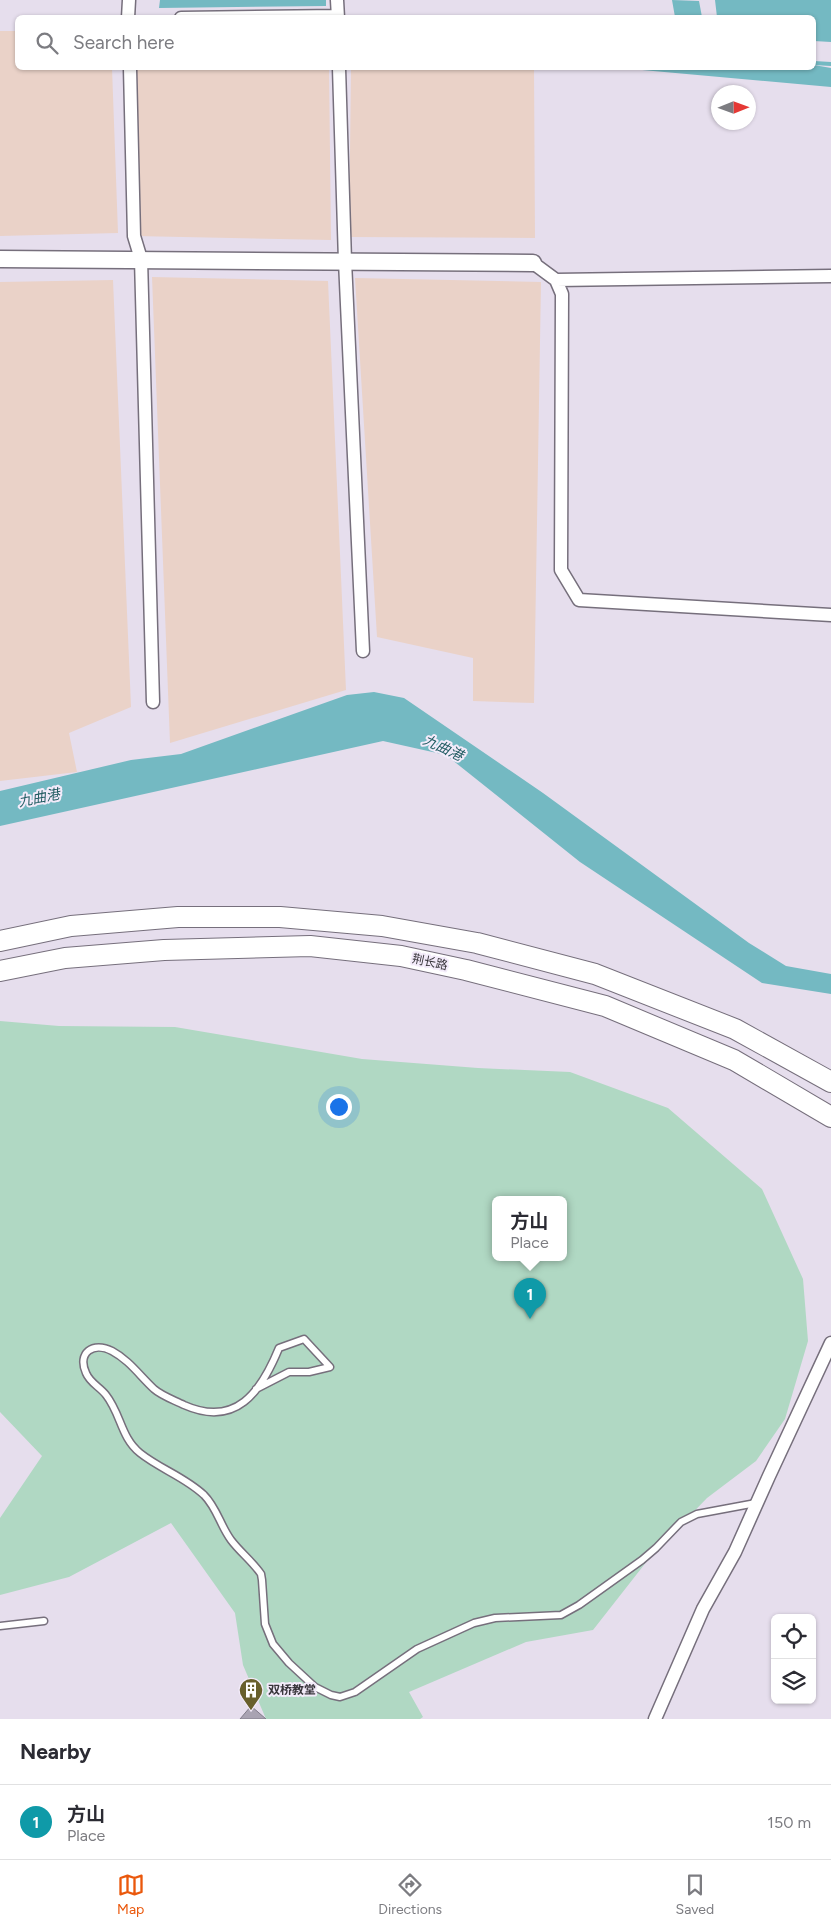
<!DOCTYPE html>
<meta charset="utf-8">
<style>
body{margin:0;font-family:Figtree,"Noto Sans SC",sans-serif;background:#f7f7f7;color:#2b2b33}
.controls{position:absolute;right:15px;bottom:15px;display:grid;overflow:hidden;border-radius:8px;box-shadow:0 1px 4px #0004}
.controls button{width:45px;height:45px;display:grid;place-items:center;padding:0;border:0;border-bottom:1px solid #e1e1e2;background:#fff;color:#2b2b33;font:25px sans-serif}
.compass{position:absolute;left:711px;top:85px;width:45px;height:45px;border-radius:50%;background:#fff;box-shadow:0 1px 4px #0004;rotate:89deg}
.you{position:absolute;left:338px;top:1106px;width:18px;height:18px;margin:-12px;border:4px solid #fff;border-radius:50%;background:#1a73e8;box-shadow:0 0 0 8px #1a73e833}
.badge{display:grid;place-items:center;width:32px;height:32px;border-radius:50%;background:#ea580c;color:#fff;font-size:16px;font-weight:700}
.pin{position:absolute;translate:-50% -41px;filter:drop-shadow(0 1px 2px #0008)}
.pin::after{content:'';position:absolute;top:26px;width:18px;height:15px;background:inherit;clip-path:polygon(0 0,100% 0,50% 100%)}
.popup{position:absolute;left:492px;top:1196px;width:75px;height:65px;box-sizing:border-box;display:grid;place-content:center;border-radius:8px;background:#fff;filter:drop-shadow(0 1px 4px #0005);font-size:16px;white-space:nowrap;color:#7c7c81}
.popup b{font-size:19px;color:#2b2b33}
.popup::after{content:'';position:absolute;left:50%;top:100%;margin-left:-10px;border:10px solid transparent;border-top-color:#fff}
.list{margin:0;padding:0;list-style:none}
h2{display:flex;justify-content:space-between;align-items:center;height:65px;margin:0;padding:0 20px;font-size:21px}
h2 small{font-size:16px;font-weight:400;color:#7c7c81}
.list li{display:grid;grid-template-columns:32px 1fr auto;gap:15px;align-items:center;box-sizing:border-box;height:75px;padding:0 20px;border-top:1px solid #e1e1e2}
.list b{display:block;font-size:19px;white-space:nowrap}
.list p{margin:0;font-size:16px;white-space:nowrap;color:#7c7c81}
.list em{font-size:16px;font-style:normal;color:#7c7c81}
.icon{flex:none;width:28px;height:28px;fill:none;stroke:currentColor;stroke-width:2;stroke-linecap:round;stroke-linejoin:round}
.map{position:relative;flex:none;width:831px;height:1719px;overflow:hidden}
.search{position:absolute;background:#fff;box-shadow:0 1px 4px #0004;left:15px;right:15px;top:15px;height:55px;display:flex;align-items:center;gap:12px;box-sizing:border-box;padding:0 18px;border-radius:8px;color:#7c7c81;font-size:19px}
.sheet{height:140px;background:#fff}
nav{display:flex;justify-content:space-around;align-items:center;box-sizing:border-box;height:70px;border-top:1px solid #e1e1e2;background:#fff;font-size:14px;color:#7c7c81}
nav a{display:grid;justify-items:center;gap:2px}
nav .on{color:#ea580c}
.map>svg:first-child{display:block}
.industrial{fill:#ead2c8}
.green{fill:#b0d8c3;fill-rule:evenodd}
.water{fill:#74b9c2}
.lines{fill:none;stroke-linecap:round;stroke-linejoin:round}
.stream{stroke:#74b9c2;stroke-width:4}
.building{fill:#a9a3b2;stroke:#817c8a}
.service-casing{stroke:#766f7c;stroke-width:9}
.minor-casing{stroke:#766f7c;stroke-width:15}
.tertiary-casing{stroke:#766f7c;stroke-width:19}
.primary-casing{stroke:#766f7c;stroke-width:22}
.service{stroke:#fff;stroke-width:6}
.minor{stroke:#fff;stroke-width:12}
.tertiary{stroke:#fff;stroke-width:16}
.primary{stroke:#fff;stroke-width:20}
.labels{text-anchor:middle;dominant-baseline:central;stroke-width:4;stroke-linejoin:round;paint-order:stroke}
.street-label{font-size:12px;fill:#38353b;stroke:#f3ebfa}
.poi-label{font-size:12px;font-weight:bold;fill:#38353b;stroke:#f3ebfa;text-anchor:start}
.water-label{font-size:14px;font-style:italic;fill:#215c62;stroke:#f3ebfa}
</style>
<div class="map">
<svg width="831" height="1719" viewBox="0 0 831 1719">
<rect width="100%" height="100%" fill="#e6deed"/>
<path class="industrial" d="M0,31H17L18,68H112L118,233L0,236Z
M137,68H329L331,240L134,236Z
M351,68H534L535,238L349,237Z
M152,277L328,281L346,690L170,743Z
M355,278L541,282L534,703L473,701V658L377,637Z
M113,280L131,707L69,733L77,772L0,781V282Z"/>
<path class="green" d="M0,1021L59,1026L175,1027L362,1059L478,1068L570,1072L668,1108L762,1189L803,1279L808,1341L785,1419L756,1461L707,1498L651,1556L593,1630L526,1642L409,1692L423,1717L420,1719H266L243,1665L235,1613L171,1523L69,1577L0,1595V1518L42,1456L0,1412ZM496,1200H564V1258H496Z"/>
<path class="water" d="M160,0H326V6L159,8Z
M672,0L699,1L702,17H675Z
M715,0H831V42L814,41V18L717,17Z
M814,65L831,68V87L620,68H814Z
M374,692L404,698L543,793L749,943L786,966L831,974V994L762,983L580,862L446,755L383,741L0,826V791L131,760L181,754L347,695Z"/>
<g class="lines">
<path class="stream" d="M814,63L831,64"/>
</g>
<path class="building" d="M251,1706L266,1719H240Z"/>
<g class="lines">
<g class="service-casing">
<path id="service" d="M256,1389L289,1372H309L330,1367L304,1339L279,1348C261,1392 236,1428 184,1405C174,1400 162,1396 154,1389C140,1376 129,1360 112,1351C93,1341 77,1353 86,1373C90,1383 100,1387 106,1395C121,1414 121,1438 140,1453C160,1469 185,1477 204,1495C217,1508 220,1525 231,1540C240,1552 252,1561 261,1574L262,1580L265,1624L273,1644L289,1663L315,1687L331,1695L340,1697L355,1692L417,1649L474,1623L495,1618L561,1615L579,1605L642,1560L656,1548L681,1522L697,1514L756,1503
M0,1626L44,1621"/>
</g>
<g class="minor-casing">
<path id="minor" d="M337,0L338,18
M128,18L129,0
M181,18L338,16
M130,68L134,236L141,259L153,702
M339,68L345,261L363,651
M533,263L556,280L831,276
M556,280L562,294L561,570L579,600L831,615
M655,1719L703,1609L735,1552L769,1476L831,1343"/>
</g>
<g class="tertiary-casing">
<path id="tertiary" d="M0,259L533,263"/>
</g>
<g class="primary-casing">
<path id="primary" d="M0,941L71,926L178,917H280L382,926L477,943L595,974L735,1029L831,1082
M0,971L65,958L164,950L310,946L401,956L466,970L605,1006L734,1060L831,1117"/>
</g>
<use href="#service" class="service"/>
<use href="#minor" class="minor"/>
<use href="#tertiary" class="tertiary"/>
<use href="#primary" class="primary"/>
</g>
<defs>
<g id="building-pin" transform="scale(1.25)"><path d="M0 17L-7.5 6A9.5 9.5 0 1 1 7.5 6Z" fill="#685f2c" stroke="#f3ebfa"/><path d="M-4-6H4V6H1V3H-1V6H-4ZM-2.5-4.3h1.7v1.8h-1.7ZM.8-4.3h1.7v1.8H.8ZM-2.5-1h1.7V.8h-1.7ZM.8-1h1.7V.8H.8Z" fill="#fff"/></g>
</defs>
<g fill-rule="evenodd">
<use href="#building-pin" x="251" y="1690"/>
</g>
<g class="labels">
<g class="street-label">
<text transform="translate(430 962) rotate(12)">荆长路</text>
</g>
<g class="poi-label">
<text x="268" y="1690">双桥教堂</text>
</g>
<g class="water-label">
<text transform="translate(443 748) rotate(25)">九曲港</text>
<text transform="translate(39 798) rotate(-11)">九曲港</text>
</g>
</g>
</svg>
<div class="controls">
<button><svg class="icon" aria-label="locate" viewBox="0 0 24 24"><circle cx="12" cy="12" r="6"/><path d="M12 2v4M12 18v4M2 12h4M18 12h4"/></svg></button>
<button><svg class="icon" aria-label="layers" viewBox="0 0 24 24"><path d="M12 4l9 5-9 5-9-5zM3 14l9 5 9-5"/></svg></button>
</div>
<svg class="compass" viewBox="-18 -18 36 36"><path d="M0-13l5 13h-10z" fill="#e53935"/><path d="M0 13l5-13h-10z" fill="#7c7c81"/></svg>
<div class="you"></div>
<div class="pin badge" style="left:530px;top:1319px;background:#0f9aa8">1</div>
<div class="popup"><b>方山</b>Place</div>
<div class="search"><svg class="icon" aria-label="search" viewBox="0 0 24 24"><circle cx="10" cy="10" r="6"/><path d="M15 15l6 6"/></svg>Search here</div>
</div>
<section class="sheet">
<h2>Nearby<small></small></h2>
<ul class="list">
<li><span class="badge" style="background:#0f9aa8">1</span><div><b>方山</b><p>Place</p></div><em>150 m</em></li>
</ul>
</section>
<nav>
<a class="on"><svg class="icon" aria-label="map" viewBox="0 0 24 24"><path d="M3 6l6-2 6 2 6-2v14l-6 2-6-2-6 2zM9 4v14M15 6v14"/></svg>Map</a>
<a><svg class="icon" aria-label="directions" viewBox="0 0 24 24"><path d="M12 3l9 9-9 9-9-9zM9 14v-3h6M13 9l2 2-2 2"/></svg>Directions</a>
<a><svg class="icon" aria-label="saved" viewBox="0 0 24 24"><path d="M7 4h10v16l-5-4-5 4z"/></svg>Saved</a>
</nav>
